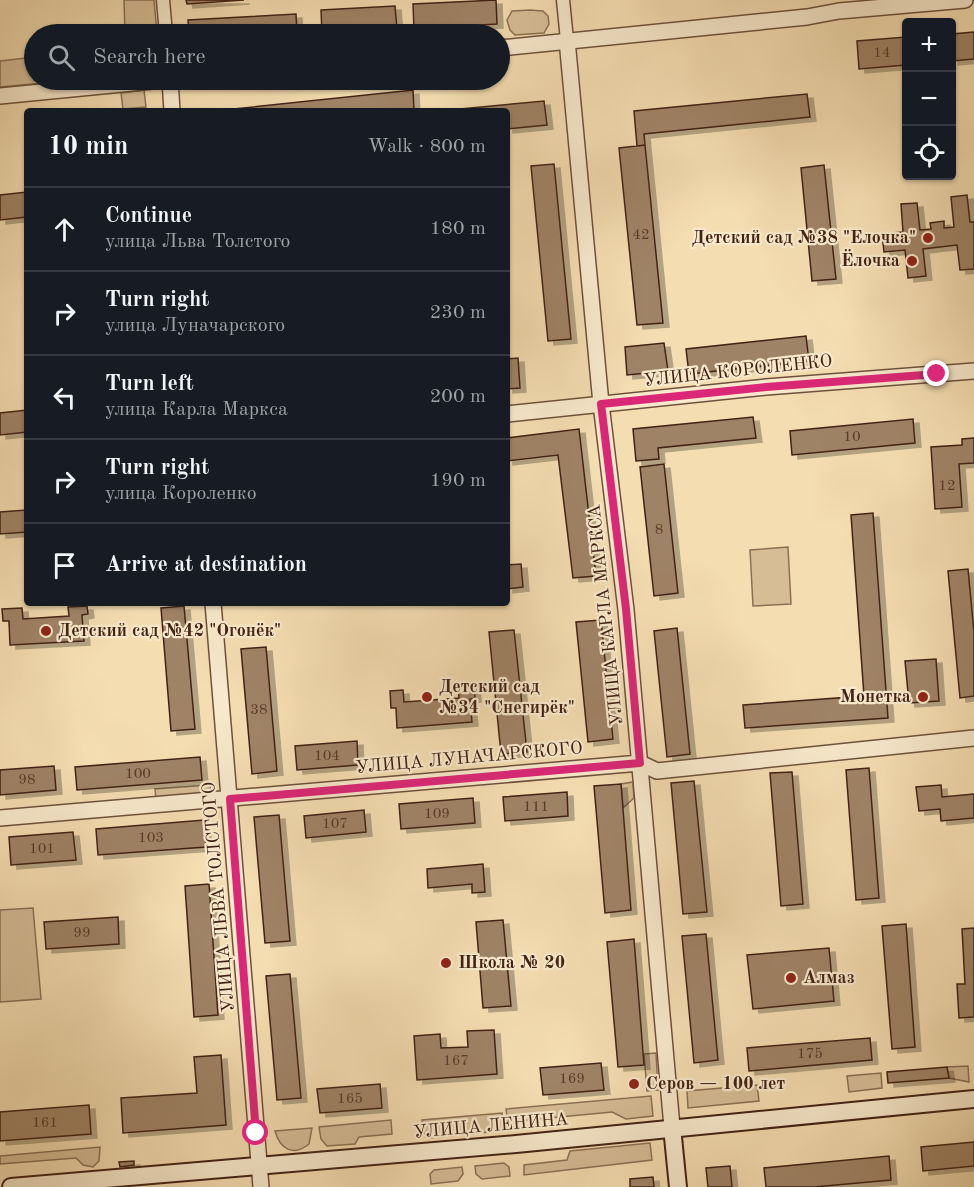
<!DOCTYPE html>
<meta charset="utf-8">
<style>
body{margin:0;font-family:"Old Standard TT",serif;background:#20242c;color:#f1f3f6}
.controls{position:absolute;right:18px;top:18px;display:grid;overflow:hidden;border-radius:6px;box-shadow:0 2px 4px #0004}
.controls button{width:54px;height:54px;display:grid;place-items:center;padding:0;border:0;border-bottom:2px solid #363941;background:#171b24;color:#f1f3f6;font:30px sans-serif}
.stop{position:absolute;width:18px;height:18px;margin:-14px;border:4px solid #db2777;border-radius:50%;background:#fff}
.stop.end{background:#db2777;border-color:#fff;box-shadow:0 2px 6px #0008}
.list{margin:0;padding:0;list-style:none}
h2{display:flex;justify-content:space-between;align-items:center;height:78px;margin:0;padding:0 24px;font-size:26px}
h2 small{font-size:20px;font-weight:400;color:#9ea1a6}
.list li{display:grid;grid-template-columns:39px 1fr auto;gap:18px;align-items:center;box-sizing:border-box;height:84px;padding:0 24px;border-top:2px solid #363941}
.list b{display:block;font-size:22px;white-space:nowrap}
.list p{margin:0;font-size:20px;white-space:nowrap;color:#9ea1a6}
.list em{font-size:20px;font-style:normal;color:#9ea1a6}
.icon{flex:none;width:33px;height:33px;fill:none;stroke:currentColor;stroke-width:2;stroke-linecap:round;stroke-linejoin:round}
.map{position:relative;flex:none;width:974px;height:1187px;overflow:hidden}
.search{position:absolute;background:#171b24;box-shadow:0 2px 4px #0004;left:24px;top:24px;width:486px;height:66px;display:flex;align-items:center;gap:15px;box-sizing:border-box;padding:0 21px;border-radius:33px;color:#9ea1a6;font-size:22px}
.panel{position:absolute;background:#171b24;box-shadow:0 2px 4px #0004;left:24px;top:108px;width:486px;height:498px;border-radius:6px}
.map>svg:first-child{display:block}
.green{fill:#d6bd96;stroke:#8c7055;stroke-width:1.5}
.building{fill:#9f8366;stroke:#422214;stroke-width:1.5;filter:url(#shadow)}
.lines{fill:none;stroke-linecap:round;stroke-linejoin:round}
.minor-casing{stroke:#6e513b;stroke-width:15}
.tertiary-casing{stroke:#6e513b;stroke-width:18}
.secondary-casing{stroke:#422214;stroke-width:20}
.minor{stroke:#f8e9cc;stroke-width:12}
.tertiary{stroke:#f8e9cc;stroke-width:15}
.secondary{stroke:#f8e9cc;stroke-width:16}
.route{stroke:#db2777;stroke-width:8}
.poi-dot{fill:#8f2418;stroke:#f8e9cc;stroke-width:2}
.labels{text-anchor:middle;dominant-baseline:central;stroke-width:4.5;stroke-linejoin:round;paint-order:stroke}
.number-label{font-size:15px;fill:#593a28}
.poi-label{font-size:18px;font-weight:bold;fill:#422214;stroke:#f8e9cc;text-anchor:start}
.street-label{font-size:18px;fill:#422214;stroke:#f8e9cc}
</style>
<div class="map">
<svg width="974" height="1187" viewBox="0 0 974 1187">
<defs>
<filter id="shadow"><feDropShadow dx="6" dy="4" stdDeviation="0" flood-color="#0004"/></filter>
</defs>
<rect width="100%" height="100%" fill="#f4ddb1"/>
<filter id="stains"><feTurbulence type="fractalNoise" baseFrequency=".00333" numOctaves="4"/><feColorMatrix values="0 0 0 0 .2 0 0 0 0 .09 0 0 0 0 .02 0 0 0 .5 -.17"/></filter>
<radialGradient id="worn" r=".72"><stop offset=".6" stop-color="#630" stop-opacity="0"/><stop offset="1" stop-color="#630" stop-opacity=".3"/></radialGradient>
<path class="green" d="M124,0H154L157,34H125Z
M530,10L543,11L548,16L549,24L544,33L515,35L510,30L507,20L512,11Z
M34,57V80H76L0,87V61Z
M144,90L146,107L123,109L121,93Z
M788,547L791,604L753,606L750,550Z
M633,782L634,798L623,808L621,784Z
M210,785L211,797L156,801L155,789Z
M33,908L41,999L0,1002V910Z
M656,1053L658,1090L647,1091L644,1054Z
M968,1066L969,1082L949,1078L947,1067Z
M881,1073L882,1088L849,1092L847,1076Z
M757,1085L759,1101L688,1108L687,1091Z
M651,1096L653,1116L626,1119L612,1112L508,1122L506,1109Z
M502,1113L503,1127L499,1131L429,1138L423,1132L422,1120Z
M391,1120L392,1134L359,1137L355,1144L327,1146L321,1139L319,1127Z
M312,1128L309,1144C293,1157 280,1149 275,1131Z
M650,1143L652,1160L524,1175V1165L567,1160L570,1151Z
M100,1147L99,1161L93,1167L83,1165L76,1158L0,1164V1156Z
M504,1163L509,1167L510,1176L482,1179L476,1174L475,1166Z
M462,1167L463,1174L458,1181L431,1184L430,1174L434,1170Z"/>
<path class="building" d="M186,0H244L187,4Z
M496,0L497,24L414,29L413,4Z
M395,6L397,30L322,34L321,10Z
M296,14L297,34H189L188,20Z
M974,32V59L952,61V34Z
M906,37V65L859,69L857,41Z
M413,90L414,111H234V109Z
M807,94L810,117L644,134L645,145L637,146L634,111Z
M544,101L547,125L507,129V111H439Z
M645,145L663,323L637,325L619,148Z
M554,164L571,339L548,341L531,166Z
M824,165L836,279L812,281L801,168Z
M27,192V217L0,220V195Z
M967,195L970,222H974V269L960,270L957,245L923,249L926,276L908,278L905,250L884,252L882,234L903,232L901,204L917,203L920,230L931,229L930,223L944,221V228L954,227L951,197Z
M806,336L809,361L689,374L686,349Z
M664,343L668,371L627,375L625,347Z
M518,358L520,388L507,389V359Z
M27,410V432L0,435V413Z
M753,417L756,438L658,448L659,459L636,461L633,429Z
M913,419L915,443L792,455L790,431Z
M579,429L596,576L573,578L558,455L507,461V438Z
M974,438V463L959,464L962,507L935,509L931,447L962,445V439Z
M664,464L678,593L654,596L640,467Z
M27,510V532L0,534V512Z
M873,513L888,718L745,728L743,705L864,696L851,515Z
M521,564L523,587L507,589V565Z
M968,569L974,632V696L960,698L948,571Z
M87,606L88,614L82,615L84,641L10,645L9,621H3L2,609L22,608L23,619L69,616L68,607Z
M184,606L195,729L171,731L161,608Z
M601,620L613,739L588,742L576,622Z
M677,628L690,754L667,757L654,631Z
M514,630L527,752L501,754L489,632Z
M266,647L277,771L252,774L241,649Z
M936,659L939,701L909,703L905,661Z
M474,684L475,698L470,699L472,722L397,728L396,708H391L390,691L403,690L404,702L459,698L458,686Z
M357,741L358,765L297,770L295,746Z
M200,757L202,780L77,790L75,767Z
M54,766L56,790L0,795V770Z
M869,768L879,898L856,900L846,770Z
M792,772L803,904L781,906L770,773Z
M694,781L707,912L683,914L671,783Z
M621,784L631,910L605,913L594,786Z
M941,785L942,797L974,794V818L941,821L940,809L919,811L916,787Z
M567,792L568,816L505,821L503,797Z
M473,798L475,823L401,829L399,804Z
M364,810L366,832L306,838L304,816Z
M279,815L290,941L265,943L254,817Z
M204,820L206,847L98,855L96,829Z
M73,832L76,860L11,865L9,837Z
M483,864L485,892L472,893V884L428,888L427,869Z
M209,884L218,1015L194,1017L185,886Z
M118,917L119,944L46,949L44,922Z
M503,920L511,1006L483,1008L476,922Z
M906,924L915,1047L892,1049L882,926Z
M974,928V1017L959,1018L957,984H965L962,929Z
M706,934L718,1060L694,1063L682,936Z
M634,939L644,1065L618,1067L607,942Z
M829,948L834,1001L753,1009L747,955Z
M290,974L301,1098L277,1100L266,976Z
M494,1030L497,1074L417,1080L414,1036L440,1034L441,1048L468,1047L467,1031Z
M870,1038L872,1060L749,1071L747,1048Z
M221,1055L226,1125L123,1133L121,1098L197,1093L194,1057Z
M601,1063L604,1090L543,1095L540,1068Z
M947,1067L949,1078L888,1083L887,1072Z
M380,1084L382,1108L320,1113L317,1089Z
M89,1105L91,1134L0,1141V1112Z
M974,1142V1166L923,1171L921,1147Z
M889,1156L891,1180L814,1187H766L764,1168Z
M134,1161V1165L120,1167L119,1162Z
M730,1166L732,1187H708L706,1168Z
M653,1177L654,1187H630V1179Z"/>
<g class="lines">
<g class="minor-casing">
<path id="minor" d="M163,0L166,34
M563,0L567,40"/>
</g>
<g class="tertiary-casing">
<path id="tertiary" d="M567,40L601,404L626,610L672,1127
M500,48L807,17L839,11L965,0
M170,80L172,111
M0,96L163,80
M507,414L766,387L974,371
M213,603L261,1187
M0,818L640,763L657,771L974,738"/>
</g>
<g class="secondary-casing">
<path id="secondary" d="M672,1127L678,1187
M11,1187L516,1144L974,1099"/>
</g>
<use href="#minor" class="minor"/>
<use href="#tertiary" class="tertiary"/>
<use href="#secondary" class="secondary"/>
</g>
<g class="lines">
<path class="route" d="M256,1133L230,799L640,763L626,609L601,404L766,387L937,374"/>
</g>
<g class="poi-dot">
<circle cx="928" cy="238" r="6"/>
<circle cx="912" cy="261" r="6"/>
<circle cx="46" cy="631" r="6"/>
<circle cx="427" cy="697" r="6"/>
<circle cx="923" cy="697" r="6"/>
<circle cx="446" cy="963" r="6"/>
<circle cx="791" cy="978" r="6"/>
<circle cx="634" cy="1084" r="6"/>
</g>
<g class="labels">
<g class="number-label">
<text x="882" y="53">14</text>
<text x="641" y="235">42</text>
<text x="852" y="437">10</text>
<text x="947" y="486">12</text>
<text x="659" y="530">8</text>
<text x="259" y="710">38</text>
<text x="327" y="756">104</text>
<text x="138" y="774">100</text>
<text x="27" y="780">98</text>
<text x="536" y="807">111</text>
<text x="437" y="814">109</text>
<text x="335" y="824">107</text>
<text x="151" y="838">103</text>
<text x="42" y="849">101</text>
<text x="82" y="933">99</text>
<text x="810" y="1054">175</text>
<text x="456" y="1061">167</text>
<text x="572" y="1079">169</text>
<text x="350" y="1099">165</text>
<text x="45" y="1123">161</text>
</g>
<g class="poi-label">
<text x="916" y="238" text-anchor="end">Детский сад №38 "Елочка"</text>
<text x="900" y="261" text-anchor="end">Ёлочка</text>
<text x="58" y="631">Детский сад №42 "Огонёк"</text>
<text x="439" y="687">Детский сад<tspan x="439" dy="21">№34 "Снегирёк"</tspan></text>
<text x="911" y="697" text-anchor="end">Монетка</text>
<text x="458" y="963">Школа № 20</text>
<text x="803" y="978">Алмаз</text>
<text x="646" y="1084">Серов — 100 лет</text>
</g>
<g class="street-label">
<text transform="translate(738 371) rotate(-6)">УЛИЦА КОРОЛЕНКО</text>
<text transform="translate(606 615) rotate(-96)">УЛИЦА КАРЛА МАРКСА</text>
<text transform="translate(469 758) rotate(-5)">УЛИЦА ЛУНАЧАРСКОГО</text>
<text transform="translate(219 897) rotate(-95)">УЛИЦА ЛЬВА ТОЛСТОГО</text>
<text transform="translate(491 1126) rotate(-5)">УЛИЦА ЛЕНИНА</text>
</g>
</g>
<rect width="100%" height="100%" filter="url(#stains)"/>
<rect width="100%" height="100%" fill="url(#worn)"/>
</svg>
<div class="controls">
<button>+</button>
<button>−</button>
<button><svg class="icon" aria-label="locate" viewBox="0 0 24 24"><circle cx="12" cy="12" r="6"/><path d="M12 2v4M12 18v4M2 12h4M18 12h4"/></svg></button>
</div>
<div class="stop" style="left:256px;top:1133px"></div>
<div class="stop end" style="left:937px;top:374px"></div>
<div class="search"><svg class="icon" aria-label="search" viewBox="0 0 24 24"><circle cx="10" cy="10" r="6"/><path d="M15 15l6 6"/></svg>Search here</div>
<section class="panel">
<h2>10 min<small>Walk · 800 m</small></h2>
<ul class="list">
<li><svg class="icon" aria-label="ahead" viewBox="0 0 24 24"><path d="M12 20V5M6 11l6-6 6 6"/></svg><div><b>Continue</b><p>улица Льва Толстого</p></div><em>180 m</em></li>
<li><svg class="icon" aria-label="right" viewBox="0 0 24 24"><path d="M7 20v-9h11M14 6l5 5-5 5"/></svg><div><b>Turn right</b><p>улица Луначарского</p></div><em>230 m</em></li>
<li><svg class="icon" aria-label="left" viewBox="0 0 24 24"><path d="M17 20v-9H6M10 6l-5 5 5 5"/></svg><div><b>Turn left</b><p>улица Карла Маркса</p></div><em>200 m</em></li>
<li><svg class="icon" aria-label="right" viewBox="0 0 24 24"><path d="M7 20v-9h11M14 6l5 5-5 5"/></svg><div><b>Turn right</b><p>улица Короленко</p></div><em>190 m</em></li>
<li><svg class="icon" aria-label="arrive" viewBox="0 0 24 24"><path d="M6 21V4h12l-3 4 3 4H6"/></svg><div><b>Arrive at destination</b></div></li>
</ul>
</section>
</div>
